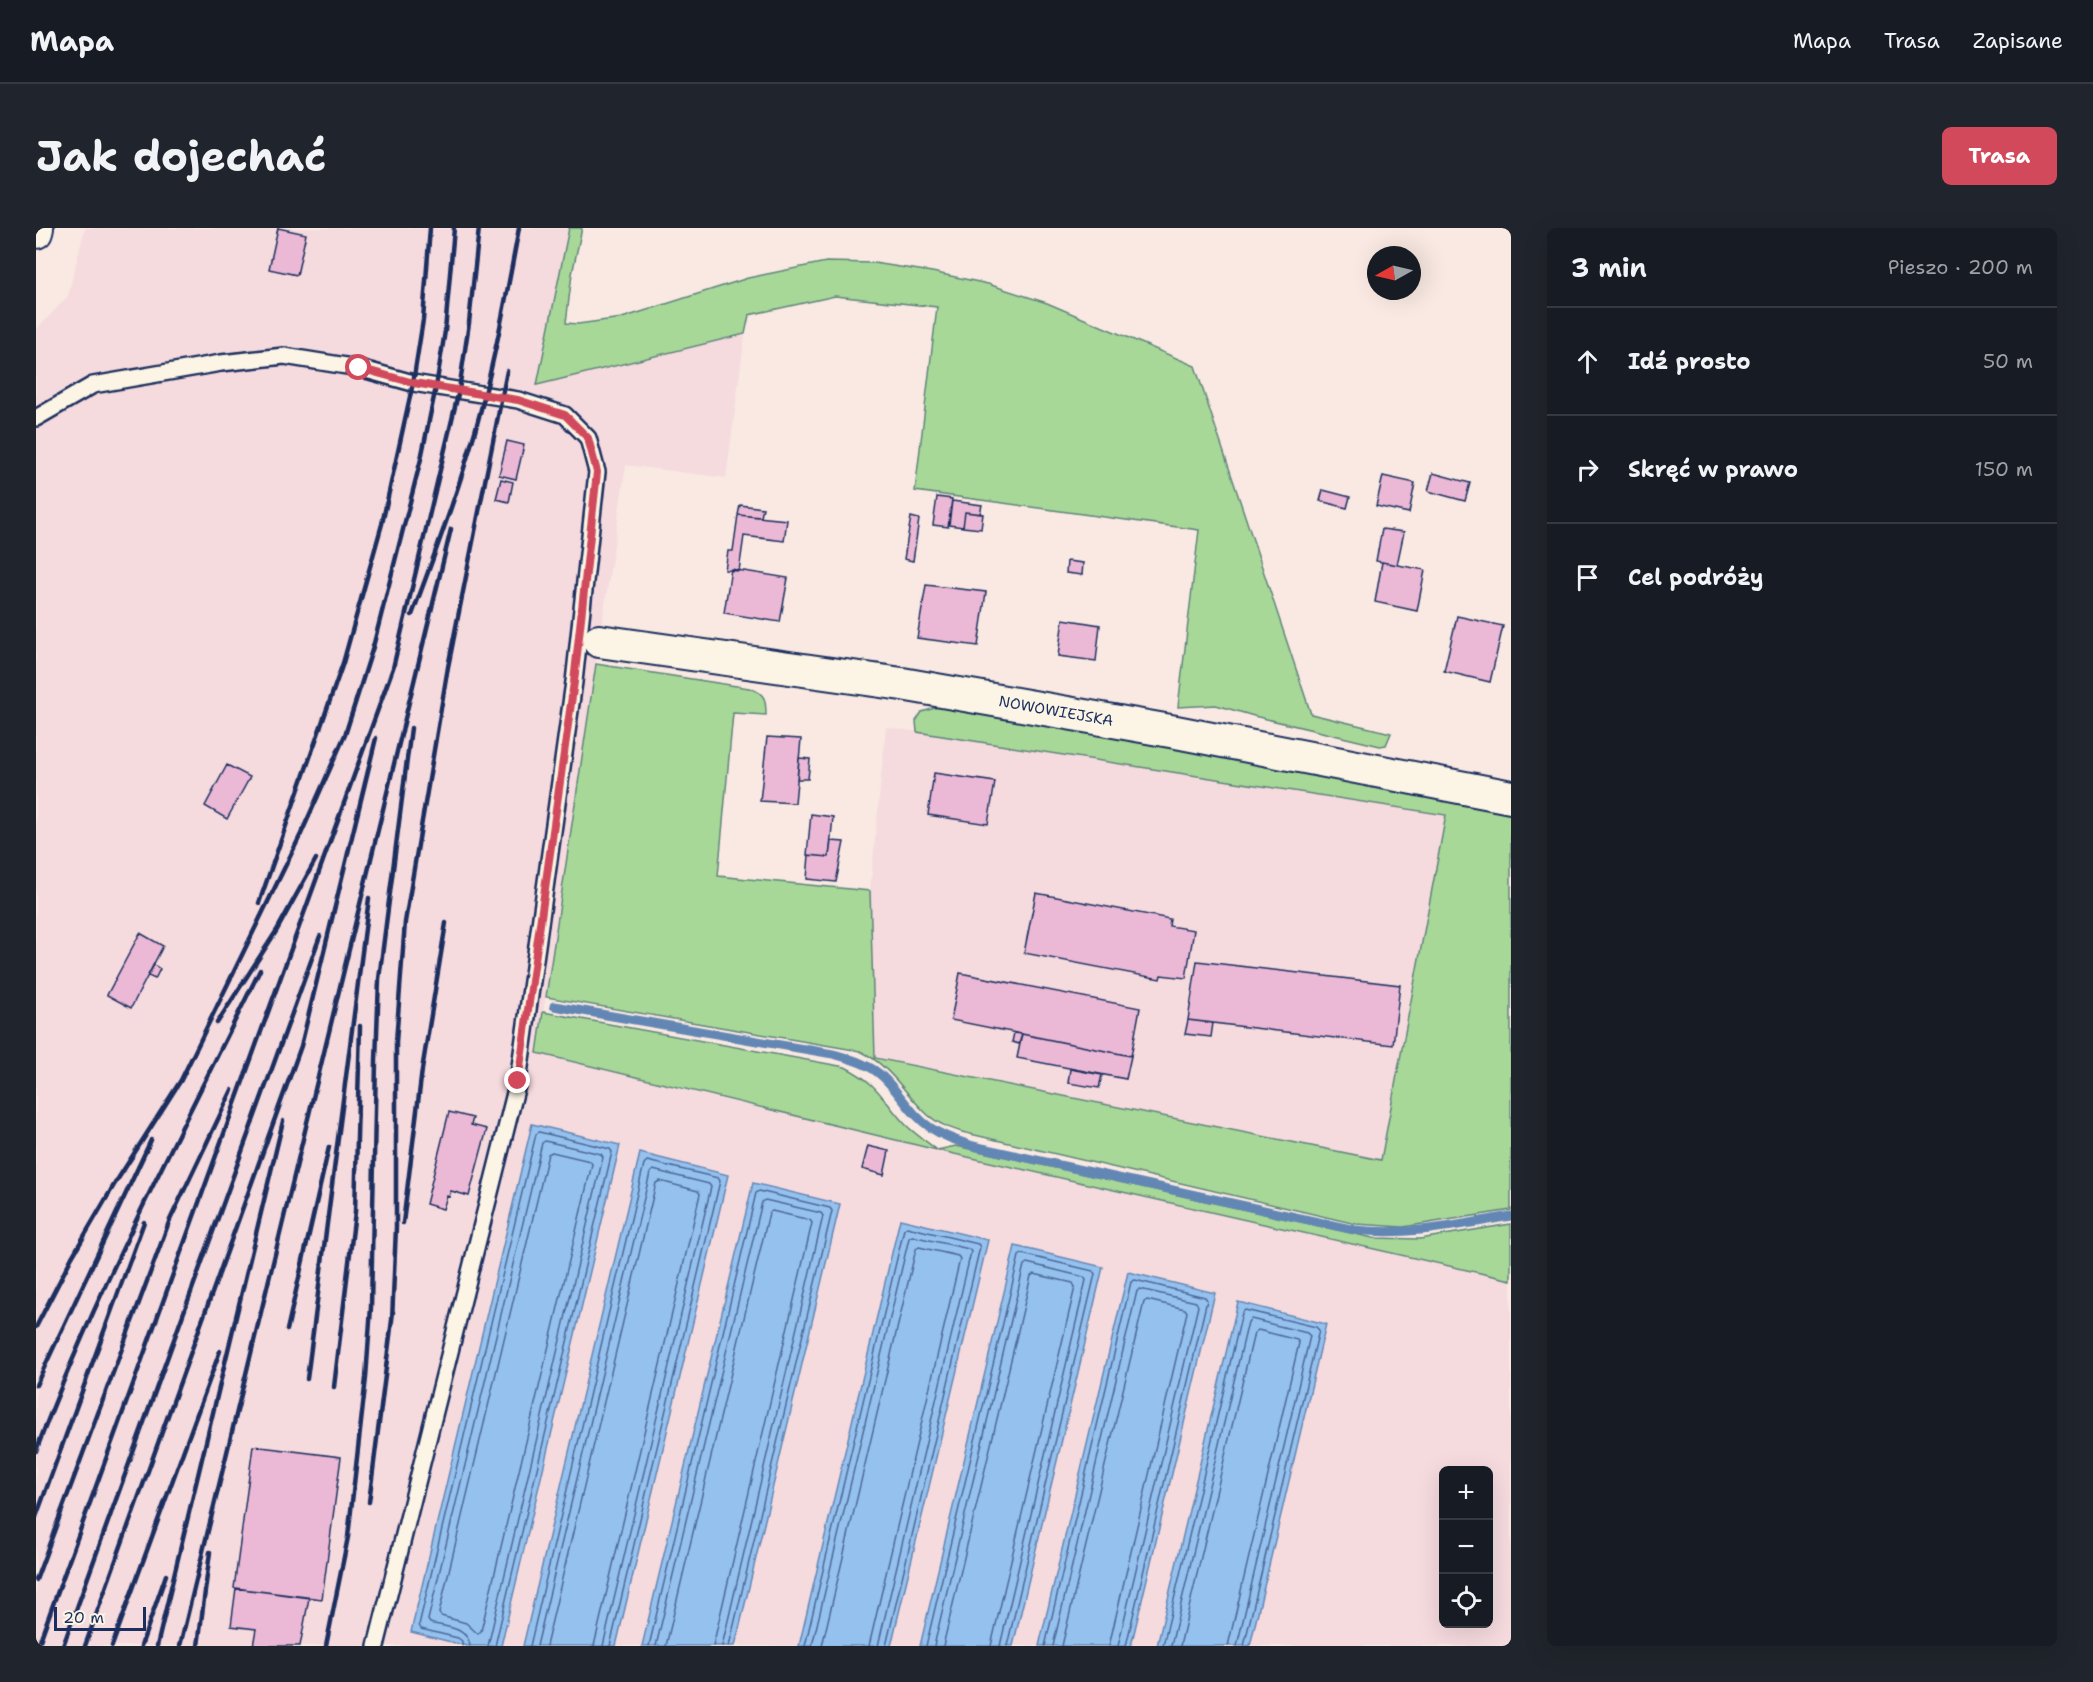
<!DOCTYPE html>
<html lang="pl">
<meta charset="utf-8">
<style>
body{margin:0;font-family:"Shantell Sans",sans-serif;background:#20242c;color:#f1f3f6}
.controls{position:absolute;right:18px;bottom:18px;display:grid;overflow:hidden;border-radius:9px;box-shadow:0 6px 24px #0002}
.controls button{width:54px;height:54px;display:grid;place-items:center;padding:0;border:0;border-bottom:2px solid #363941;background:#171b24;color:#f1f3f6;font:30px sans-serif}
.compass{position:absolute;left:1331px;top:18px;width:54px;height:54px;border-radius:50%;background:#171b24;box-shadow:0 6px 24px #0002;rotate:262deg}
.scale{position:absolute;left:18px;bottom:15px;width:92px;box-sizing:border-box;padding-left:6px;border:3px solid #1b2f5e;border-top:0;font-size:16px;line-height:21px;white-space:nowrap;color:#1b2f5e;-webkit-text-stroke:4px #fcf5e5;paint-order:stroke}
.stop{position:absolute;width:18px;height:18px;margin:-14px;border:4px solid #d1495b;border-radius:50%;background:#fff}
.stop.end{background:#d1495b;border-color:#fff;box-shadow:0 2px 6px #0008}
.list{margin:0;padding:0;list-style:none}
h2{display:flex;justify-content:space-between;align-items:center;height:78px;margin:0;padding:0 24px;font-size:26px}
h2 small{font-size:20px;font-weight:400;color:#9ea1a6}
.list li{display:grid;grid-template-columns:39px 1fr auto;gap:18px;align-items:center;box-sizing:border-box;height:108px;padding:0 24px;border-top:2px solid #363941}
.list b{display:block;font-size:22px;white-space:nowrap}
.list em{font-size:20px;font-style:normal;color:#9ea1a6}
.icon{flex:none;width:33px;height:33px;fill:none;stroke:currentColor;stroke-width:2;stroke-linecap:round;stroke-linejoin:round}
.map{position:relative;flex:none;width:1475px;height:1418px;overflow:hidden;border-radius:9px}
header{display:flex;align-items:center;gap:36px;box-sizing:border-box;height:84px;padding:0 30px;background:#171b24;border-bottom:2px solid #363941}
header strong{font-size:28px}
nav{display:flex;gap:33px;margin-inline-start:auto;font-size:21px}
.intro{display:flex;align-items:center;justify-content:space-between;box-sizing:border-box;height:144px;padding:0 36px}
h1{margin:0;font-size:42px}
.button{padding:15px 27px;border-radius:9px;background:#d1495b;color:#fff;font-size:21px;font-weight:700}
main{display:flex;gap:36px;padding:0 36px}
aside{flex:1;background:#171b24;border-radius:9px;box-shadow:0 6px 24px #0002}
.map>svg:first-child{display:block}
.built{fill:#f5dade;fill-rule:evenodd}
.green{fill:#a7d898;stroke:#61847b;stroke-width:1.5}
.water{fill:#95c1ee;stroke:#6487b4;stroke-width:1.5}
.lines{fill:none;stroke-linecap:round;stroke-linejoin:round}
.shore{stroke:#4c6998;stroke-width:1.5}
.stream{stroke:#6487b4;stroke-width:9}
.building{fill:#ebb8d6;stroke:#1b2f5e;stroke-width:1.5}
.service-casing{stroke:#1b2f5e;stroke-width:20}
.minor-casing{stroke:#1b2f5e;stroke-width:36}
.service{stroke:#fcf5e5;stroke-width:15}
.minor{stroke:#fcf5e5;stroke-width:32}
.rail{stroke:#1b2f5e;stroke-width:4.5}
.route{stroke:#d1495b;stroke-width:8}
.labels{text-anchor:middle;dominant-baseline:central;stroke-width:4.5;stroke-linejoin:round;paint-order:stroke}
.street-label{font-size:15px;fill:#1b2f5e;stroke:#fcf5e5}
</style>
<header>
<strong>Mapa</strong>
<nav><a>Mapa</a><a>Trasa</a><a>Zapisane</a></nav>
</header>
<div class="intro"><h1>Jak dojechać</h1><a class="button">Trasa</a></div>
<main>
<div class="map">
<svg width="1475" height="1418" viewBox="0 0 1475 1418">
<rect width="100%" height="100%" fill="#f9e9e2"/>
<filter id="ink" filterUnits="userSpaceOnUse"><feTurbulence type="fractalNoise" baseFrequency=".0167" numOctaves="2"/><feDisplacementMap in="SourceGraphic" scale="12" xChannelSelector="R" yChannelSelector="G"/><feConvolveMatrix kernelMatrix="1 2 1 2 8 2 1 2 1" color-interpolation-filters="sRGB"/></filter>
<g filter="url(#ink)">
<path class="built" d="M49,0H533L501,157L709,106L690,250L590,237L501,825L858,913L1475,1052V1418H0V102L32,68ZM1408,1242H1452V1396H1408Z
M850,499L1411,587L1346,932L838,830L834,663Z"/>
<path class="green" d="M533,0H546L536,46L530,95L542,96L586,90L712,50L790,34L838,35L896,44L952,56L1011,75L1159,138L1275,486L1355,505L1350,517L1344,518L1218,488L1180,477L1142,479L1163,302L879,263L901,79L799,68L713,87L709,106L501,157Z
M560,436L713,460C729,465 730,471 730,487L697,485L682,648L834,663L839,830L1345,932L1410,587L881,504L880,493L886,484L902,479L1359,558L1475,583V982L1367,999L1320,996L926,904C914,900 902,896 892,887C868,865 854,837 824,823L510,769Z
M507,784L809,839C843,856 845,870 868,895C877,905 890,913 901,922L920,918L1337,1010L1384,1011L1475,996V1052L901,922L501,825Z"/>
<path class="water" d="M496,896L584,917L465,1418H431L375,1404Z
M604,925L692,947L580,1418H487Z
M717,955L804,976L699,1418H606Z
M864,991L952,1012L855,1418H763Z
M979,1018L1067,1039L977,1418H884Z
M1092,1044L1179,1065L1095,1418H1003Z
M1202,1074L1290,1096L1214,1418H1121Z"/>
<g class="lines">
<path class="shore" d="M516,924L554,933L556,936L445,1403L442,1406L430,1395L405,1388L403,1385L512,926Z
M426,1418V1413L422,1410L385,1401L383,1397L500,906L503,904L574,921L576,924L459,1418
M434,1418C432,1399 409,1399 394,1395L392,1392L506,915L509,913L565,926L567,929L452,1418
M494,1418L608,936L611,933L682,950L684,953L574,1418
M501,1418L614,945L617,942L673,956L675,959L567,1418
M510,1418L620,955L624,953L662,963L664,966L558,1418
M613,1418L720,965L723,963L794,980L796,983L693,1418
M620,1418L726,974L729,972L785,985L787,988L686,1418
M630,1418L733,985L736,983L774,992L776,995L677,1418
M769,1418L868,1001L871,999L942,1016L944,1019L850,1418
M776,1418L873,1010L876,1008L933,1021L935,1024L842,1418
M786,1418L880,1021L883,1019L922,1028L924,1031L833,1418
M890,1418L983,1028L986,1026L1057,1043L1059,1046L971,1418
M898,1418L988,1037L991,1035L1048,1049L1050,1052L964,1418
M907,1418L995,1048L998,1046L1037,1055L1039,1059L955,1418
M1009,1418L1095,1054L1099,1052L1169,1069L1171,1072L1090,1418
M1017,1418L1101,1063L1104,1061L1160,1074L1162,1078L1082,1418
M1026,1418L1108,1074L1111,1072L1149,1081L1151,1084L1073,1418
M1127,1418L1206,1085L1209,1082L1280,1099L1283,1102L1208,1418
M1135,1418L1212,1094L1215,1091L1271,1105L1274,1108L1201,1418
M1144,1418L1218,1105L1222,1102L1261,1112L1263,1115L1192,1418"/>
<path class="stream" d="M518,778L797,826C815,831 834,836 847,849C864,865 875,887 895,900C908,909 922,913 937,918L1319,1002C1374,1008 1422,997 1475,988"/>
</g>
<path class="building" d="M242,0L270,6L261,47L233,41Z
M471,213L488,217L480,251L463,247Z
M1397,245L1434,255L1429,273L1392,263Z
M1347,248L1379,255L1373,285L1340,278Z
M465,251L477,254L473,274L460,271Z
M1287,262L1314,269L1311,280L1284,273Z
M901,269L916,271L912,299L897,297Z
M916,273L946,277L944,286L929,284L927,299L913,297Z
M704,277L727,280L725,289L702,287Z
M929,284L947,286L945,301L927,299Z
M702,287L751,292L748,313L708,308L703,343L689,342L692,323H697Z
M875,289L883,291L877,333L868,331Z
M1346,301L1368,304L1361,337L1340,333Z
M1031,333L1047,335L1046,347L1030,345Z
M1346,334L1389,342L1381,383L1339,374Z
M695,341L752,350L744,394L688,385Z
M890,357L950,364L942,418L881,410Z
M1421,388L1467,398L1454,454L1408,443Z
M1027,391L1064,397L1060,433L1022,428Z
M731,509L765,511L759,575L724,573Z
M763,530L774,531L772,551H761Z
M191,537L214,549L191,591L169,578Z
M898,545L959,554L952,596L892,587Z
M775,586L797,589L793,629L771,627Z
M795,613L808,614L800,654L771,651L773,627L793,629Z
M1000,665L1134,691L1133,698L1158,702L1150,750L1125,747L1124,751L988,725Z
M104,705L127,718L95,780L71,767Z
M1161,733L1364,757L1357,817L1152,792Z
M118,737L124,741L119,751L112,748Z
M924,745L1104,780L1095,828L915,792Z
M1152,792L1177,795L1175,809L1149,806Z
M978,805L986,806L983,816L976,814Z
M986,806L1095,828L1090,851L981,830Z
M1034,841L1066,847L1063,860L1032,855Z
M413,884L437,890L435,897L451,901L433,968L415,963L413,969L411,968L407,981L390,976Z
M832,918L853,923L848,947L826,941Z
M217,1218L305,1229L286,1371L198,1360Z
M200,1360L273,1370L264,1418H217L220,1401L195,1398Z"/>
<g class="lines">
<g class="service-casing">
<path id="service" d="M0,190L57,157L185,135L248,128L323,140L377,155L482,172L529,187L552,210L561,244L538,454L482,853L340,1418"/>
</g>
<g class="minor-casing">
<path id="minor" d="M0,4L1,0
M563,413L866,456L1140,504L1475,569"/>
</g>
<use href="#service" class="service"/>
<use href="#minor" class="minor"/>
<path class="rail" d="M376,387C396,334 416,281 432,227C455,153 469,76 483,0
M223,675L307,435L346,296L377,155L387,92L394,0
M181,795L241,702L280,631
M367,995L386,842L410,695
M356,1093L360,999V814L369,694L412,439L471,143
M0,1099L36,1029L78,957L145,852L265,606L309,507L337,419L385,231L400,159L409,103L418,0
M251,1102L293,919
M271,1151L333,670
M0,1157L115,912
M298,1159L319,984L324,798
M0,1223C62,1057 146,901 224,742
M333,1274L357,1084
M0,1289L108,994
M0,1352L133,994L196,862
M2,1418L357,440L423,162L433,95L443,0
M27,1418L284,708
M49,1418L265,818L340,510
M76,1418L184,1123
M105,1418L130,1347
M121,1418L247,893
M144,1418L415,301
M162,1418L174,1324
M290,1418L312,1309L330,1150L335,1079L340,833L343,751L375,500"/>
</g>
</g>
<g class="lines" filter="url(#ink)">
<path class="route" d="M323,140L378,155L482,172L529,187L552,210L561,244L538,454L482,853"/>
</g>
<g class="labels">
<g class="street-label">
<text transform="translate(1020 483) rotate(10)">NOWOWIEJSKA</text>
</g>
</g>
</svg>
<div class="controls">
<button>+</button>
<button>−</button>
<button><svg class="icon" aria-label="locate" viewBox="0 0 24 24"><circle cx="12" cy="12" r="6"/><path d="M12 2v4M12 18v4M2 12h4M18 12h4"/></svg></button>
</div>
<svg class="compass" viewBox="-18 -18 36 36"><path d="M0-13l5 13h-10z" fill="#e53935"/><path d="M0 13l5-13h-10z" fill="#9ea1a6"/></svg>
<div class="scale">20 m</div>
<div class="stop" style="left:323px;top:140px"></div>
<div class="stop end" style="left:482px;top:853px"></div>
</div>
<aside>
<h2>3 min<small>Pieszo · 200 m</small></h2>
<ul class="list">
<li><svg class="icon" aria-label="ahead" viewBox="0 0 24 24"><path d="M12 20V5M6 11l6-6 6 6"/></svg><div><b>Idź prosto</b></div><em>50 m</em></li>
<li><svg class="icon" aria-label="right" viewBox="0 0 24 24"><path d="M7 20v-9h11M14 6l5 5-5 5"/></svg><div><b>Skręć w prawo</b></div><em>150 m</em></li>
<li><svg class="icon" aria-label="arrive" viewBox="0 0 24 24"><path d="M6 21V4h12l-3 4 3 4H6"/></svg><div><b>Cel podróży</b></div></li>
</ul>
</aside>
</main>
